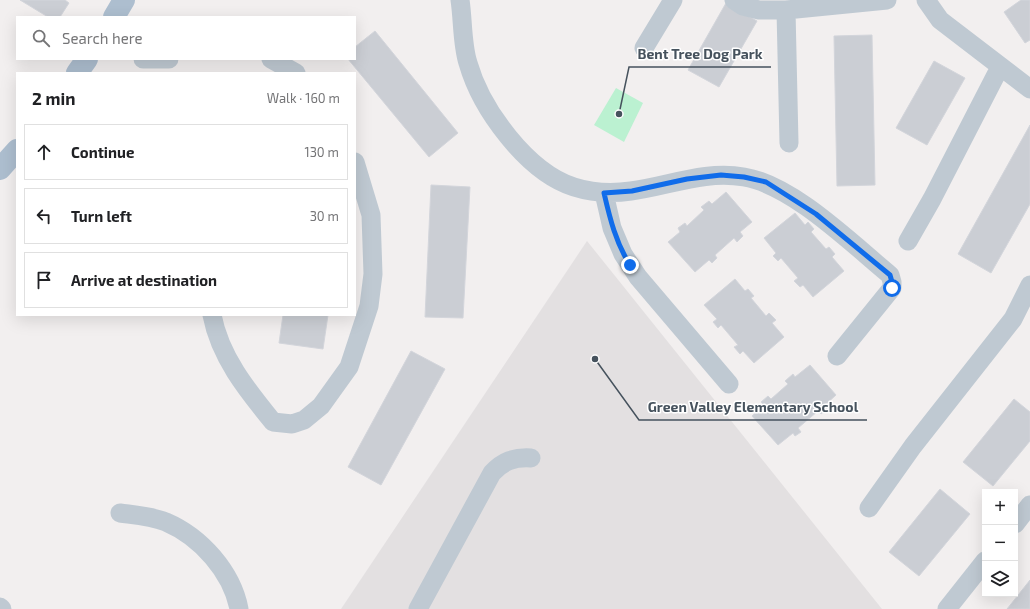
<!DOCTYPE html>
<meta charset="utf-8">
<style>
body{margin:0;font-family:"Exo 2",sans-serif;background:#f2f2f2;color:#202124}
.controls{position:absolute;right:12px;bottom:12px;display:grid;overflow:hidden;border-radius:0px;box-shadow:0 4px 16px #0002}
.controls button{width:36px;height:36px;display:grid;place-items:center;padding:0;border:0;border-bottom:1px solid #e0e0e0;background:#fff;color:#202124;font:20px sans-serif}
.stop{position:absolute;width:12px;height:12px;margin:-9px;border:3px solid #106cea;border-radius:50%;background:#fff}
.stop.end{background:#106cea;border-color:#fff;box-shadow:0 1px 4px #0008}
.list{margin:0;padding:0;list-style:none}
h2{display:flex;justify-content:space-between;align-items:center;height:52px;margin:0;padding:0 16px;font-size:17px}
h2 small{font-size:13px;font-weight:400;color:#757577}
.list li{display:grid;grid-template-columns:26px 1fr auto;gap:12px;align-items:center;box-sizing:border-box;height:56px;margin:0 8px 8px;padding:0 8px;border:1px solid #e0e0e0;border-radius:0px}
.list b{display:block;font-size:15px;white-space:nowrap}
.list em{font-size:13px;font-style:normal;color:#757577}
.icon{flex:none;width:22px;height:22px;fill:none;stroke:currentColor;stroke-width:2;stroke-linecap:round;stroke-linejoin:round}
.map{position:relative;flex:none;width:1030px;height:609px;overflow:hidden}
.search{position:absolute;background:#fff;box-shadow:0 4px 16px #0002;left:16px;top:16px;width:340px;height:44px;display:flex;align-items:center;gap:10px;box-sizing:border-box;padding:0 14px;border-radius:0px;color:#757577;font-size:15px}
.panel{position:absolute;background:#fff;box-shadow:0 4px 16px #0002;left:16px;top:72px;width:340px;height:244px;border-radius:0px}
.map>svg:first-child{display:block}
.education{fill:#e3e0e1}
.green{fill:#bbf1d1}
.building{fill:#cbced4;stroke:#d3d5db}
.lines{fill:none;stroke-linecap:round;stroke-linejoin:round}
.minor{stroke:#bfc9d2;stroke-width:19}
.major{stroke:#adbecf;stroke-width:22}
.route{stroke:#106cea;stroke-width:5}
.leader{fill:none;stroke:#46525d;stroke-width:1.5}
.callout-dot{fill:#46525d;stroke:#fff;stroke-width:1.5}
.callout-label{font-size:14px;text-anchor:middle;font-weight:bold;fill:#46525d;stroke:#fff;stroke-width:3;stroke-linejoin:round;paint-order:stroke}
</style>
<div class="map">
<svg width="1030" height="609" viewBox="0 0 1030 609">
<rect width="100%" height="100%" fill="#f2efef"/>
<path class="education" d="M587,241L882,609H341Z"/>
<path class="green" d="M616,88L643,103L624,142L594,125Z"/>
<path class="building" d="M20,0H65L69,3L60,17H48Z
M1021,0H1030V40L1025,43L1004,12Z
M726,3L757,21L719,87L688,70Z
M375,31L458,133L429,157L348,59H355V47Z
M872,35L875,185L837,186L834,36Z
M934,61L965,78L927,145L896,128Z
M1030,125V204L991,273L958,254Z
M431,185L470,187L463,318L425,317Z
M726,192L752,222L740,232L743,236L737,242L734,238L715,255L717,258L712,263L709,260L695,272L668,242L680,232L678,228L685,223L687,226L704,210L701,207L709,201L712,204Z
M795,213L805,225L808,222L814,229L811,232L826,249L829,247L835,254L832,257L844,271L813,297L803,285L800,287L794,281L798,278L781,258L778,261L773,256L776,253L764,238Z
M735,279L745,291L748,289L754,296L751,298L766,316L769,313L776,320L772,323L784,337L754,363L743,351L740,354L734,347L738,345L721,325L718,328L713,322L717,319L704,305Z
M283,315H328L323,349L279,343Z
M411,351L445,369L381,485L348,467Z
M810,365L836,395L824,406L827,409L821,414L818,411L798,428L801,432L795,436L793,433L778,445L752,416L764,405L761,402L768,396L771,399L788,384L785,381L793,374L795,377Z
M1014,399L1030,412V441L993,486L963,462Z
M940,489L970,514L919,576L889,552Z
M1030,580V609H1007Z"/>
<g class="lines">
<path class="minor" d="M460,0C463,19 462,45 468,63C481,109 527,172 574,187C593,193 611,194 631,191C669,186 705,170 744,177C793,185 852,244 890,275L892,282V288L837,356
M734,0L743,6L759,10H786L887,0
M926,0L940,20L1030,89
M786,10L789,143
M644,48L673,0
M143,59H169
M271,59L296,73
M604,193L612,228L623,254L638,277L729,384
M908,241L932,199L1000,67
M212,315C220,357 247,390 273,422L292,424L304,420L321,406L349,367L369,306L373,274L371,215L355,162
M869,508L913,446L1013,319L1030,285
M120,513C135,515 151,516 166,522C201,537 232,572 239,609
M1015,524L1030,505
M0,607L2,609
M418,609L492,473C503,461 514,457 531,458
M947,609L985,561"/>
<path class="major" d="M114,17L124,0
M77,73L87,59
M0,169L17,150"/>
</g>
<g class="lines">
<path class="route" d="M630,265C616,243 610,219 604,193L632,191L687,179L721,175L744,177L766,182L816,214L890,275L892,282V288"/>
</g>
<path class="leader" d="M619 114L629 67H771M595 359L639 420H867"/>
<g class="callout-dot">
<circle cx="619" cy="114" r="4"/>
<circle cx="595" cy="359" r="4"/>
</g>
<g class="callout-label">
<text x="700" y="59">Bent Tree Dog Park</text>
<text x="753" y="412">Green Valley Elementary School</text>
</g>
</svg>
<div class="controls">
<button>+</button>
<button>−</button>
<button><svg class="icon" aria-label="layers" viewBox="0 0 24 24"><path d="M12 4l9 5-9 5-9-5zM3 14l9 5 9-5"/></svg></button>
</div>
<div class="stop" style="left:892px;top:288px"></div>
<div class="stop end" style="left:630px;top:265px"></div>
<div class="search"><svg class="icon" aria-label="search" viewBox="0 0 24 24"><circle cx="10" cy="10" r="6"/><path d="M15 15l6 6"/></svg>Search here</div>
<section class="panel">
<h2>2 min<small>Walk · 160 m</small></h2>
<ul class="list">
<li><svg class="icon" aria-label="ahead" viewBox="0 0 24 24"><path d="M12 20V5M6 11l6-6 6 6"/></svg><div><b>Continue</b></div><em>130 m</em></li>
<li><svg class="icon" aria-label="left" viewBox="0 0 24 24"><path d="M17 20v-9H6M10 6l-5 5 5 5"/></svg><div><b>Turn left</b></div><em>30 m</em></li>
<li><svg class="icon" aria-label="arrive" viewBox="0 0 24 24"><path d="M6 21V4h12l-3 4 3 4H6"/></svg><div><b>Arrive at destination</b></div></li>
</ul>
</section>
</div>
